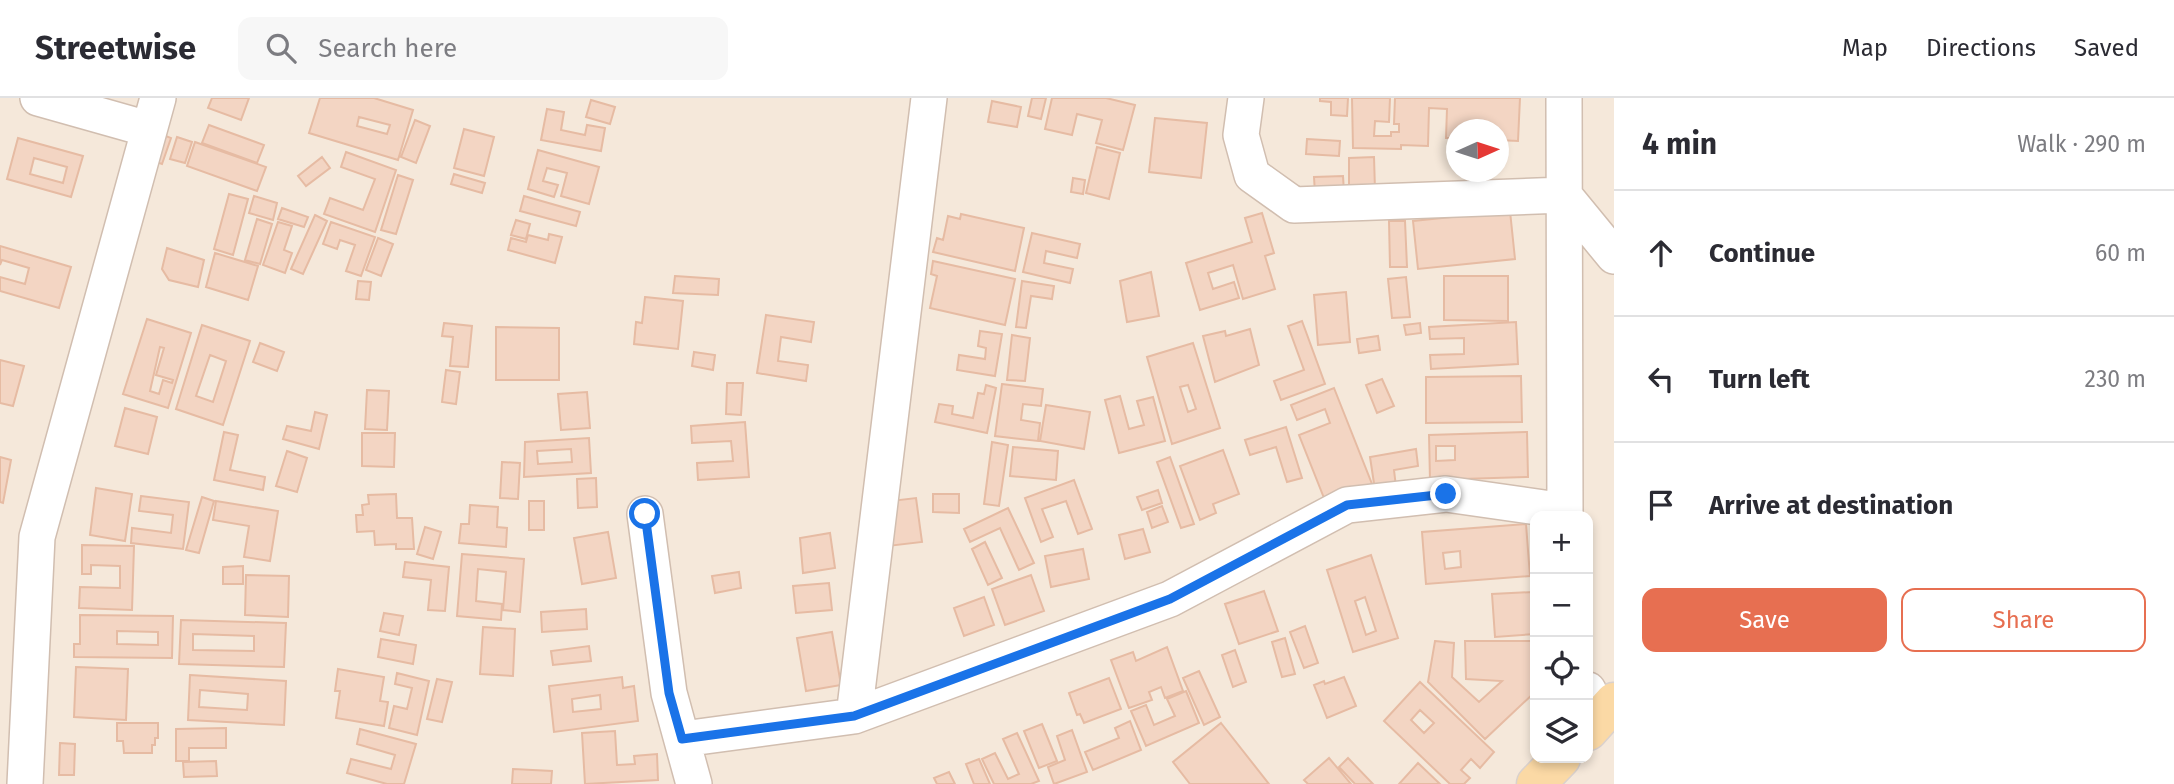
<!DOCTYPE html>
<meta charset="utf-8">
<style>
body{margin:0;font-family:"Fira Sans",sans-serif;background:#f7f7f7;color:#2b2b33}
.controls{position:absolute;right:21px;bottom:21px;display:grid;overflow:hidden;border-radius:14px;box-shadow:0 4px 10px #0003}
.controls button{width:63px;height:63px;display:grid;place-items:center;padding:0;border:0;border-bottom:2px solid #e1e1e2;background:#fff;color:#2b2b33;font:35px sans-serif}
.compass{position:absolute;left:1446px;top:21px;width:63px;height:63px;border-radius:50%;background:#fff;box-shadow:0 4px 10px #0003;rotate:87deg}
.stop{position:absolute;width:21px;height:21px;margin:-16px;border:5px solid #1a73e8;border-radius:50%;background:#fff}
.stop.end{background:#1a73e8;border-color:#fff;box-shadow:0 2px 7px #0008}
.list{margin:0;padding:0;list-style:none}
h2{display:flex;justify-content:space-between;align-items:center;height:91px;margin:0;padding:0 28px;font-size:30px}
h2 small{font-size:23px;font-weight:400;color:#7c7c81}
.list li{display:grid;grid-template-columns:46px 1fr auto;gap:21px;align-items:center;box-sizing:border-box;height:126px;padding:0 28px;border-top:2px solid #e1e1e2}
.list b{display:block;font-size:26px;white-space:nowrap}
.list em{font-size:23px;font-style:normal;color:#7c7c81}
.actions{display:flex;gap:14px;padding:21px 28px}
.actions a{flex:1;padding:16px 0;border:2px solid #e76f51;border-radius:14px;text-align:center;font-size:24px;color:#e76f51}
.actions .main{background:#e76f51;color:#fff}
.icon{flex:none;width:38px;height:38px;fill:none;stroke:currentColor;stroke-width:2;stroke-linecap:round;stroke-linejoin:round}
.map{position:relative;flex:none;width:1614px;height:686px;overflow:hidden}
header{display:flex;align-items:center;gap:42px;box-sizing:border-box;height:98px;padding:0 35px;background:#fff;border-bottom:2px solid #e1e1e2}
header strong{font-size:33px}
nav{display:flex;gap:38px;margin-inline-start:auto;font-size:24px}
.search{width:490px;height:63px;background:#f7f7f7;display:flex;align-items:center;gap:18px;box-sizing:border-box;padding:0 24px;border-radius:14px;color:#7c7c81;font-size:26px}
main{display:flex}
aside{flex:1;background:#fff}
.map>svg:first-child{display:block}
.residential{fill:#f5e8da;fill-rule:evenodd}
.building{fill:#f3d5c3;stroke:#e6bba3;stroke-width:2;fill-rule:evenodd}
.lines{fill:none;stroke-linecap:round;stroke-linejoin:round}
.minor-casing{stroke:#d1beb0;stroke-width:38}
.major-casing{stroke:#dad1cd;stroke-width:41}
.minor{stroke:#fff;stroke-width:35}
.major{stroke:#fbd9a5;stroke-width:38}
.route{stroke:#1a73e8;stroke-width:9}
</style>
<header>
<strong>Streetwise</strong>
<div class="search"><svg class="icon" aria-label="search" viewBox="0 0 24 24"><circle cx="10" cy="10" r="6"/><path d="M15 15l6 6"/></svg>Search here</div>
<nav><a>Map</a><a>Directions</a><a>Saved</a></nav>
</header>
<main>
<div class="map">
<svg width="1614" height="686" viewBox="0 0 1614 686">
<rect width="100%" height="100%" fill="#fdf6ec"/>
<path class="residential" d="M0,0H1614V686H0ZM1456,32H1498V74H1456ZM1535,418H1588V660H1535Z"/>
<path class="building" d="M212,0H249L241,22L208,10Z
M320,0H374L413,12L398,62L309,35ZM359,19L390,27L387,36L357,28Z
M1032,0H1046L1041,21L1028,18Z
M1052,0H1106L1135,7L1123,52L1096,45L1102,22L1077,16L1072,37L1045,31Z
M1320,0H1348L1347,18L1331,17V4L1320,3Z
M1352,0H1390L1389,24L1375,23L1374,38H1391V34H1399V26H1394L1395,0H1520L1518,43L1498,42V32H1456V40H1446L1447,11L1429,10L1428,48L1401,47V51L1353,50Z
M591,2L615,9L610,26L586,19Z
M992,3L1021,9L1017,29L988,24Z
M547,11L564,14L561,32L585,37L587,27L605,30L601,53L541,42Z
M1155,20L1207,25L1201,80L1149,74Z
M415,22L430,28L416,65L401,59Z
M209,27L264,47L257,65L202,45Z
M464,31L494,39L484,78L454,70Z
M158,35L171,40L162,66L148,61Z
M177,39L192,44L185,65L170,61Z
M18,40L83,58L71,99L7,81ZM34,60L67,69L63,85L30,76Z
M1307,41L1340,43L1339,58L1306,56Z
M195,44L266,69L257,93L187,68Z
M1097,49L1120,55L1109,101L1086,95Z
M538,52L599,69L589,106L561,98L567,75L547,70L543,83L558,87L554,99L528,91Z
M346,54L396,72L375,134L324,116L330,100L363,112L375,81L341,69Z
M322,59L330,70L306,88L298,78Z
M1374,59L1375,92L1349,93V60Z
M454,76L485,85L482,95L451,86Z
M398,77L413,82L396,136L381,132Z
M1343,78L1344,94L1315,96L1314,79Z
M1073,80L1085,82L1083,96L1071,94Z
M229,96L248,101L233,157L214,151Z
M254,98L277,105L273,122L249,115Z
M524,98L580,114L576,128L520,113Z
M282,110L308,119L304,129L278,121Z
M1510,113L1515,161L1418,171L1413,123Z
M1262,115L1274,155L1265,158L1275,191L1243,201L1233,167L1208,175L1213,191L1234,184L1239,200L1200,212L1186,165L1252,144L1245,120Z
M961,116L1024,130L1015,173L933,154L937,140L943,142L948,118L960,121Z
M315,117L327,123L303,176L291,171Z
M257,121L272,126L260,166L245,162Z
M516,122L530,126L526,141L511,137Z
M1389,123H1405L1407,169H1390Z
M278,124L292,128L284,152L292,155L285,175L263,167Z
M331,124L375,139L361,178L346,173L355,147L340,142L337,151L323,146Z
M1032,135L1080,146L1077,160L1046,153L1044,165L1073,171L1070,185L1023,174Z
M549,136L562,139L555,165L508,152L511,140L526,144L528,137L548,142Z
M378,140L393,146L381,178L366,172Z
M0,148L71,169L59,210L0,193V179L25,186L29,170L2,162L0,167Z
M167,150L204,162L198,189L169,182L162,171Z
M215,155L258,168L248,202L206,189Z
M933,163L1015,181L1005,227L930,210L937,178L931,176Z
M1151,174L1159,218L1127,224L1120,183Z
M675,178L719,181L718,197L673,195Z
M1444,178H1508V223L1444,222Z
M1406,179L1410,219L1392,220L1388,181Z
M358,183L371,184L369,202L356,201Z
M1022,183L1054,188L1052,201L1031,198L1026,230L1016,229Z
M1346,194L1350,244L1318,247L1314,197Z
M645,199L683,203L678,251L634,246L636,224L642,225Z
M766,217L814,224L811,244L781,239L778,263L808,267L806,283L757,275Z
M147,221L191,235L168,310L123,296ZM160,249L164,250L156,277L173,282L172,285L163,282L159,296L150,293Z
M1302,223L1325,286L1281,302L1274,283L1304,272L1288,228Z
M1516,224L1518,266L1431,271L1430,257L1464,256V240L1430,241L1429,229Z
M444,225L472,228L468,269L450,268L453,239L442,238Z
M1420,225L1421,235L1406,237L1404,227Z
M202,227L250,243L223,327L176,311ZM210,257L226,263L213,304L196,298Z
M496,229L559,230V282H496Z
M1250,231L1259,267L1215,284L1203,238L1225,233L1226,238Z
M980,233L1002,236L995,278L957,272L959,257L985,261L986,250L978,248Z
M1012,237L1030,240L1025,283L1007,282Z
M1378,238L1380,252L1359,255L1357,241Z
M260,245L284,254L277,273L253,264Z
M1193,245L1220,330L1172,346L1147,259ZM1188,287L1196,311L1188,314L1180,289Z
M694,254L715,257L713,272L692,268Z
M0,262L24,268L13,308L0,305Z
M446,272L460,274L456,306L442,304Z
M1521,278L1522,324L1426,325V279Z
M1382,281L1394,308L1377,315L1366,287Z
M727,285H743L741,317L726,316Z
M1002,286L1043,291L1041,308L1023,306L1021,322L1040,325L1038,343L995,338Z
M986,287L996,290L987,335L935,324L939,306L953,308L952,316L973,320L978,295L984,296Z
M1334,290L1372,386L1326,405L1299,337L1330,325L1325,311L1297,322L1291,307Z
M367,292L389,293L387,332L365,331Z
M587,294L590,330L561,332L558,296Z
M1120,298L1129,331L1144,327L1137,303L1153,299L1165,343L1119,355L1105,302Z
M1046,307L1090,314L1084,351L1040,343Z
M125,310L157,319L148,356L115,348Z
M315,314L327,317L319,351L283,341L287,328L311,333Z
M745,324L749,379L698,382L697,365L733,363L731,343L692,345L691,328Z
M1286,329L1302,380L1287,384L1276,349L1250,357L1245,342Z
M224,334L238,337L230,372L265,379L263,392L214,382Z
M1527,334L1528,379L1430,382L1429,337ZM1436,348H1455V362L1436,363Z
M362,335H395L394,369L362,368Z
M589,340L591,375L524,379L525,344ZM571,351L572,364L538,366L537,353Z
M992,344L1008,347L999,408L984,406Z
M1013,349L1058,353L1056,382L1010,378Z
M1416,351L1418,368L1394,372L1396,389L1375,392L1370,359Z
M1223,352L1239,396L1213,406L1216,415L1200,422L1180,368Z
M287,353L307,360L297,394L276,388Z
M0,359L11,362L3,405L0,404Z
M1170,359L1194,426L1181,430L1157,364Z
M502,364L520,365L518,401L500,400Z
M596,380L597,409L578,410L577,381Z
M1074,382L1092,431L1078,436L1066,403L1042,411L1053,439L1041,444L1025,400Z
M96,390L132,396L125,443L90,437Z
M1158,392L1162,405L1142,412L1137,399Z
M396,396L397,420H412L414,451H396V446L375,447L374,433L357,434L356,417H363L362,407L369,406L368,397Z
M933,396H959V415L933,414Z
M141,398L189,404L183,451L131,445L132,430L171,435L173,417L139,413Z
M202,399L214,403L199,455L186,452Z
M916,400L922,444L888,448L882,404Z
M216,403L278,413L270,463L244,459L249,428L213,422Z
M529,403H544V432H529Z
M470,407L498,409L497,429L507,430L506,449L459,445L461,426H469Z
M1162,408L1168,424L1152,430L1147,414Z
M1008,410L1034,465L1019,472L1000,430L970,444L964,431Z
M1526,426L1530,478L1426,486L1422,434ZM1460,453L1461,469L1445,471L1443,455Z
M425,429L441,434L433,461L417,456Z
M1143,431L1150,454L1125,461L1119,437Z
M608,434L616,480L582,486L574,440Z
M830,435L835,470L803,475L800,440Z
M985,444L1002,480L988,487L972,451Z
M82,447L134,448L132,512L79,510L80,489L120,490V468L91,467V476H82Z
M1083,451L1089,481L1051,489L1045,458Z
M462,456L524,461L520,514L503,512L506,474L478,471L476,503L502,506L501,522L457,518Z
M1371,457L1398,540L1353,554L1327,472ZM1365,499L1376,533L1366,537L1355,503Z
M405,464L449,469L445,513L428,512L431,482L403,479Z
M243,468V486H223V469Z
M739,474L741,490L715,495L712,478Z
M246,477L289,478L288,519L245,517Z
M1031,477L1044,513L1005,527L992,491Z
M829,485L832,512L796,515L793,488Z
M1264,493L1278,533L1239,546L1225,506Z
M1533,494L1535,536L1495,539L1492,496Z
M984,499L994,527L964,538L954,510Z
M586,511L587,531L542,534L541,514Z
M384,515L403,518L399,537L380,533Z
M80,517L173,518L172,560L74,559V546H80ZM117,533L158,534V547L117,546Z
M181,522L286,525L284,569L179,566ZM193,536L254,538V553L193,552Z
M1305,528L1318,565L1304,570L1290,534Z
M483,529L515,531L513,578L480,576Z
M832,534L841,587L806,593L797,540Z
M1285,540L1295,576L1282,579L1272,544Z
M381,541L416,547L413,566L378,559Z
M1435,543L1454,545L1452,579L1479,604L1502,583L1466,581L1465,543H1535V594L1485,641L1428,584Z
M589,548L591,563L553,567L551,553Z
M1167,549L1183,593L1165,600L1161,589L1149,594L1152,602L1129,610L1111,562L1133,554L1136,563Z
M1235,552L1246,584L1233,589L1222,557Z
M76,569L128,571L126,622L74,619Z
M338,571L384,579L380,603L388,604L384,628L336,620L340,593H335Z
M1199,573L1220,619L1204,627L1183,580Z
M397,575L429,583L417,637L389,630L394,608L407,611L412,590L395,586Z
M190,577L286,583L284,627L188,622ZM200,592L248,596L247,612L199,609Z
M622,579L623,590L634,588L638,623L554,634L549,588ZM600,597L601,611L573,614L572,601Z
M1344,579L1356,608L1327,620L1314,587L1324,583L1325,586Z
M1109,580L1121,611L1084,625L1080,616L1077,617L1069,595Z
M437,581L452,584L442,624L427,621Z
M1420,584L1494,654L1480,670L1471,661L1461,672L1470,680L1464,686H1450L1384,623ZM1420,612L1434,625L1424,635L1411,622Z
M1186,593L1199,625L1146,648L1131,613L1146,607L1154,627L1175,618L1167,601Z
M1130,623L1141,652L1093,672L1085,654L1119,640L1115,630Z
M117,625H158V640H155V647H152V655H124L123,643H117Z
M1221,625L1269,686H1190L1173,664Z
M1042,626L1057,663L1039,670L1024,633Z
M226,630V650H189V663H176V631Z
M360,631L416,646L404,686H387L347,675L351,661L391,671L395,657L357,646Z
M1072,632L1087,674L1054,686L1048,669L1065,662L1057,638Z
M615,633L617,667L635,666L634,658L657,656L658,682L585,686L582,635Z
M1017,635L1039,683L1031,686H994L982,661L995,655L1008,681L1019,676L1003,641Z
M60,645L75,646L74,677H59Z
M1329,660L1351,686H1308L1304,682Z
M1348,660L1373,686H1355L1339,669Z
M979,661L990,686H974L966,666Z
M216,663L217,678L184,679L183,664Z
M1418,665L1440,686H1399Z
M513,671L552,673L551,686H512Z
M949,674L955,686H937L934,680Z"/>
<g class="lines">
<g class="minor-casing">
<path id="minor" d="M38,0L148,31
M1246,0L1241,37L1252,77L1294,107L1564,97
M1564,0L1565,418
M1564,97L1614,158
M645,416L669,595L694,686
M1588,592L1600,620
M854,618L929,0
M683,641L854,618L1170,501L1347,407L1446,396L1565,413
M25,686L37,439L158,0"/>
</g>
<g class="major-casing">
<path id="major" d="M1588,633L1614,604
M1536,686L1561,660"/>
</g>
<use href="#minor" class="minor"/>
<use href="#major" class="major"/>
</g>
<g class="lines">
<path class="route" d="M645,416L669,595L682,641L854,618L1170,501L1347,407L1446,396"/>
</g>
</svg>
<div class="controls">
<button>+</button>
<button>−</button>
<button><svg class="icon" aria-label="locate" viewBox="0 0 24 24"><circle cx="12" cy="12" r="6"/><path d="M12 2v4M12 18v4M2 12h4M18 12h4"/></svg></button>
<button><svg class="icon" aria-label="layers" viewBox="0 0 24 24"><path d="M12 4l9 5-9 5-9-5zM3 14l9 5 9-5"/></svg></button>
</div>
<svg class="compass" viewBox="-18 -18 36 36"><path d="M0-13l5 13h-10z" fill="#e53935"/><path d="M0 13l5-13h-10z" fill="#7c7c81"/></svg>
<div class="stop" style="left:645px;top:416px"></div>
<div class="stop end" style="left:1446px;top:396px"></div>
</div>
<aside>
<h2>4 min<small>Walk · 290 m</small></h2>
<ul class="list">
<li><svg class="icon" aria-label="ahead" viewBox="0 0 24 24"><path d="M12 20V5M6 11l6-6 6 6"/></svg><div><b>Continue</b></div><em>60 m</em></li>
<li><svg class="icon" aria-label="left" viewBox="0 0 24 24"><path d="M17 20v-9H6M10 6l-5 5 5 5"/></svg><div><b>Turn left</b></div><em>230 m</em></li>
<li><svg class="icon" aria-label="arrive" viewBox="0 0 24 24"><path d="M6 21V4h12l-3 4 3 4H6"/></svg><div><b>Arrive at destination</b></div></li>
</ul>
<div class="actions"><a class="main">Save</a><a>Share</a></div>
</aside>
</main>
